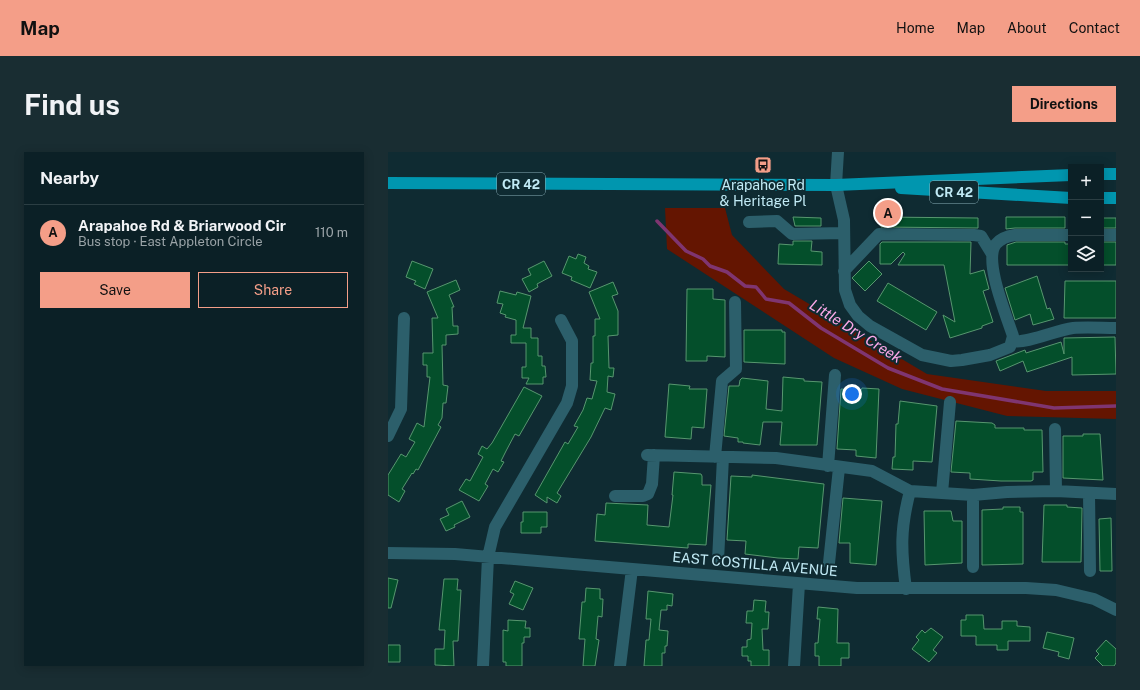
<!DOCTYPE html>
<meta charset="utf-8">
<style>
body{margin:0;font-family:"Public Sans",sans-serif;background:#192d32;color:#f1f3f6}
.controls{position:absolute;right:12px;top:12px;display:grid;overflow:hidden;border-radius:0px;box-shadow:0 2px 10px #0003}
.controls button{width:36px;height:36px;display:grid;place-items:center;padding:0;border:0;border-bottom:1px solid #2b3e43;background:#0b2026;color:#f1f3f6;font:20px sans-serif}
.you{position:absolute;left:464px;top:242px;width:14px;height:14px;margin:-10px;border:3px solid #fff;border-radius:50%;background:#1a73e8;box-shadow:0 0 0 6px #1a73e833}
.badge{display:grid;place-items:center;width:26px;height:26px;border-radius:50%;background:#f49e88;color:#111;font-size:13px;font-weight:700}
.pin{position:absolute;translate:-50% -50%;border:2px solid #fff;box-shadow:0 1px 4px #0006}
.list{margin:0;padding:0;list-style:none}
h2{display:flex;justify-content:space-between;align-items:center;height:52px;margin:0;padding:0 16px;font-size:17px}
h2 small{font-size:13px;font-weight:400;color:#9aa3a7}
.list li{display:grid;grid-template-columns:26px 1fr auto;gap:12px;align-items:center;box-sizing:border-box;height:56px;padding:0 16px;border-top:1px solid #2b3e43}
.list b{display:block;font-size:15px;white-space:nowrap}
.list p{margin:0;font-size:13px;white-space:nowrap;color:#9aa3a7}
.list em{font-size:13px;font-style:normal;color:#9aa3a7}
.actions{display:flex;gap:8px;padding:12px 16px}
.actions a{flex:1;padding:9px 0;border:1px solid #f49e88;border-radius:0px;text-align:center;font-size:14px;color:#f49e88}
.actions .main{background:#f49e88;color:#111}
.icon{flex:none;width:22px;height:22px;fill:none;stroke:currentColor;stroke-width:2;stroke-linecap:round;stroke-linejoin:round}
.map{position:relative;flex:none;width:728px;height:514px;overflow:hidden;border-radius:0px}
header{display:flex;align-items:center;gap:24px;box-sizing:border-box;height:56px;padding:0 20px;background:#f49e88;color:#111}
header strong{font-size:19px}
nav{display:flex;gap:22px;margin-inline-start:auto;font-size:14px}
.intro{display:flex;align-items:center;justify-content:space-between;box-sizing:border-box;height:96px;padding:0 24px}
h1{margin:0;font-size:28px}
.button{padding:10px 18px;border-radius:0px;background:#f49e88;color:#111;font-size:14px;font-weight:700}
main{display:flex;gap:24px;padding:0 24px}
aside{flex:1;background:#0b2026;border-radius:0px;box-shadow:0 2px 10px #0003}
.map>svg:first-child{display:block}
.green{fill:#641501}
.lines{fill:none;stroke-linecap:round;stroke-linejoin:round}
.stream{stroke:#7f3571;stroke-width:3.5}
.building{fill:#044f2b;stroke:#57976f}
.minor{stroke:#2c5f6b;stroke-width:12}
.major{stroke:#0096af;stroke-width:12}
.labels{text-anchor:middle;dominant-baseline:central;stroke-width:4;stroke-linejoin:round;paint-order:stroke}
.shield{fill:#0f2b32;stroke:#8cb1ba;stroke-width:1}
.shield-label{font-size:13px;font-weight:bold;fill:#c1eaf5}
.poi-label{font-size:14px;fill:#c1eaf5;stroke:#0f2b32}
.street-label{font-size:14px;fill:#c1eaf5;stroke:#0f2b32}
.water-label{font-size:15px;font-style:italic;fill:#fca8e9;stroke:#0f2b32}
</style>
<header>
<strong>Map</strong>
<nav><a>Home</a><a>Map</a><a>About</a><a>Contact</a></nav>
</header>
<div class="intro"><h1>Find us</h1><a class="button">Directions</a></div>
<main>
<aside>
<h2>Nearby<small></small></h2>
<ul class="list">
<li><span class="badge">A</span><div><b>Arapahoe Rd &amp; Briarwood Cir</b><p>Bus stop · East Appleton Circle</p></div><em>110 m</em></li>
</ul>
<div class="actions"><a class="main">Save</a><a>Share</a></div>
</aside>
<div class="map">
<svg width="728" height="514" viewBox="0 0 728 514">
<rect width="100%" height="100%" fill="#0f2b32"/>
<path class="green" d="M277,56H337L344,83L396,137L539,222L658,239H728V267L619,264L514,237L446,206L279,97Z"/>
<g class="lines">
<path class="stream" d="M269,69L298,99L315,107L322,114L339,120L357,134L368,135L378,147L401,151L433,176L500,216L554,237L666,256L728,254"/>
</g>
<path class="building" d="M405,65L433,66V74H407Z
M493,65L590,66V76L493,75Z
M618,65H677V76H627L618,77Z
M713,66H728V76H713Z
M405,89H424L423,99L434,100V113L390,112L391,92L405,93Z
M494,90H583L582,122L596,118L601,137L595,139L605,170L594,174V176L562,186L555,163L567,170L556,113H510L517,102L515,100L503,112H492V92Z
M628,90H677V92H683V113H619V93Z
M713,90H728V113H713Z
M190,102L198,105L196,111L201,114L200,117L209,120L202,136L183,128L184,125L174,121L181,104L188,107Z
M24,109L45,117L37,137L26,132L28,129L18,125Z
M156,109L164,124L149,132L150,135L141,140L134,127L143,123L140,117Z
M481,109L494,122L477,139L464,126Z
M649,124L659,157L662,156L666,167L645,173L642,162L627,168L617,136Z
M68,128L72,138L61,143L66,155H64L65,174H70V182L58,183V193H54L55,233L60,234L58,251H55L54,266L50,273L53,275L30,318L28,317L25,322L24,321L14,337L17,339L11,350L0,343V323L13,302L18,305L27,290L21,287L29,271L36,275L42,225H39V213H35V201H45L44,166H50L39,140Z
M677,129H728V166H676Z
M225,130L230,142L224,144L230,159V183L220,184L221,216H226L225,225L220,224L219,240L227,242L223,258L217,256L203,285L169,341L173,344L169,351L159,345V351L147,343L177,290L180,292L190,275L186,274L195,258L199,246L204,247L209,229L202,228L203,211H205V184H207V167H212L201,140Z
M500,131L549,160L538,178L489,149Z
M299,137H325V147L337,148V205L319,204V209H298Z
M112,139L128,143L129,140L143,144L135,176H143V186H150V204H154V214H157L158,225H155V232H138L141,226H134V215H138V191H123V183H128V168L117,165L118,163L112,161L115,152L109,151Z
M356,178H394V180H397V212L356,210Z
M727,185L728,222L684,223V205L639,220L635,209L612,219L608,209L637,198L638,201L673,190L676,202V186Z
M395,225L416,227V229L434,230L429,293H392L394,270H375L372,293L355,291V290H350V286L336,284L341,234H351L352,228L354,226L380,229L378,257L394,259Z
M281,232L302,234L301,237H319L316,276L304,275L303,287L277,285Z
M136,235L154,244L131,284L127,282L118,299L113,309L116,310L110,320L105,317L97,332L100,334L91,349L71,338L78,327L82,329L95,305L90,302L94,294L99,297L104,291Z
M474,236L491,237L488,306L468,304V298L449,297L453,237L473,238Z
M512,249L549,254L544,310L525,309V318L504,317L505,305H507L508,272H510Z
M568,269L604,271L607,273V276H636V278H654L655,320H645V328L643,329H613L582,327V321L563,320Z
M695,282H712L715,328L675,326V284H695Z
M286,320L313,322L314,324V333H323L318,393L300,392V396L207,389L209,362L217,363L218,351L260,353L259,373L281,375L285,343H284Z
M364,323L436,332L430,396L411,395L410,407L390,406L357,402L358,389L339,388L343,324L364,325Z
M455,346L494,349L488,413L462,411V391H451Z
M74,349L82,365L66,373L67,375L58,379L52,367L61,363L58,357Z
M656,353H679V355L694,356L693,410H654Z
M615,355H632V360H635V412L594,413V358L615,357Z
M536,359H563L565,369H574V411L537,413Z
M135,360H159V375H153V381H133V370H135Z
M723,366L724,419H712L711,367Z
M0,426L10,428L3,456H0Z
M56,427H70L69,438H73L70,489H65L66,514L47,513V497H56L57,478H51Z
M127,429L145,436L135,458L121,452L126,442L122,440Z
M198,436L212,437V447H215L214,465L210,464L208,487L211,488L207,514H195L197,487H191L194,450H197Z
M260,439L285,442L284,454L279,453V458H273L271,478L280,479L279,494H277V501H274V514H256L258,488H261L263,467H258Z
M366,448L378,449L377,460H381L380,477H374L375,498H381V514H363V509H360V504H354V495H359V488L363,487L364,471H358L359,459H365Z
M430,455L450,457L449,491H461V506H453V514H431V504H427V491H430L432,467H429Z
M578,463H595L596,477H614V469H629V474L642,475V489H620V498H609V493H588V484H573V468H578Z
M120,468L138,469L137,476H142V485H136V491H134V514H118V510H115V478L120,479Z
M543,476L555,485L545,498L549,501L541,510L524,497L531,488L528,485L534,478L537,481Z
M659,480L686,486L681,507L670,504L671,500L655,496Z
M718,488L728,497V511L726,514H715L707,506L711,502L708,499Z
M0,493H12V510H0Z"/>
<g class="lines">
<path class="minor" d="M450,0L448,33L456,68L457,138L462,153L470,164L482,174L534,203L563,209L574,208L602,203L622,195L625,184C619,165 595,108 608,92C613,86 620,84 627,83H683
M361,70L389,69L404,82L456,81
M713,83H728
M456,119L491,82L586,83L593,84L604,102
M625,189C639,192 668,178 685,176C699,175 714,176 728,176
M667,277L668,339
M0,284L13,257L16,166
M259,303L388,306L484,319L522,339L585,343L619,340L668,339L728,342
M327,305L334,229L348,217L347,150
M440,314L447,223
M554,341L562,250
M701,341L702,419
M585,343V415
M227,344H255L260,342L264,332L266,303
M0,401L67,402L469,436H638L668,438L706,447L728,458
M330,409L335,305
M441,411L451,316
M518,437C513,399 512,377 522,339
M95,514L100,405L107,375L179,251L184,234V189L173,168
M232,514L244,417
M406,514L411,432"/>
<path class="major" d="M713,22H728
M0,31L448,33L683,23
M513,36L683,46
M713,46H728"/>
</g>
<defs>
<g id="bus-square" transform="scale(0.9)"><rect x="-9" y="-9" width="18" height="18" rx="4" fill="#f49e88" stroke="#0f2b32"/><path d="M-5-6H5V4H4V6H2V4H-2V6H-4V4H-5ZM-3.5-4V0h7V-4ZM-3.5 1.2v1.5H-2V1.2ZM2 1.2v1.5H3.5V1.2Z" fill="#111"/></g>
</defs>
<g fill-rule="evenodd">
<use href="#bus-square" x="375" y="13"/>
</g>
<g class="labels">
<g class="shield">
<rect x="109" y="21" width="48" height="22" rx="3"/>
<rect x="542" y="29" width="48" height="22" rx="3"/>
</g>
<g class="shield-label">
<text x="133" y="32">CR 42</text>
<text x="566" y="40">CR 42</text>
</g>
<g class="poi-label">
<text x="375" y="33">Arapahoe Rd<tspan x="375" dy="16">&amp; Heritage Pl</tspan></text>
</g>
<g class="street-label">
<text transform="translate(367 412) rotate(5)">EAST COSTILLA AVENUE</text>
</g>
<g class="water-label">
<text transform="translate(468 179) rotate(32)">Little Dry Creek</text>
</g>
</g>
</svg>
<div class="controls">
<button>+</button>
<button>−</button>
<button><svg class="icon" aria-label="layers" viewBox="0 0 24 24"><path d="M12 4l9 5-9 5-9-5zM3 14l9 5 9-5"/></svg></button>
</div>
<div class="you"></div>
<div class="pin badge" style="left:500px;top:61px">A</div>
</div>
</main>
